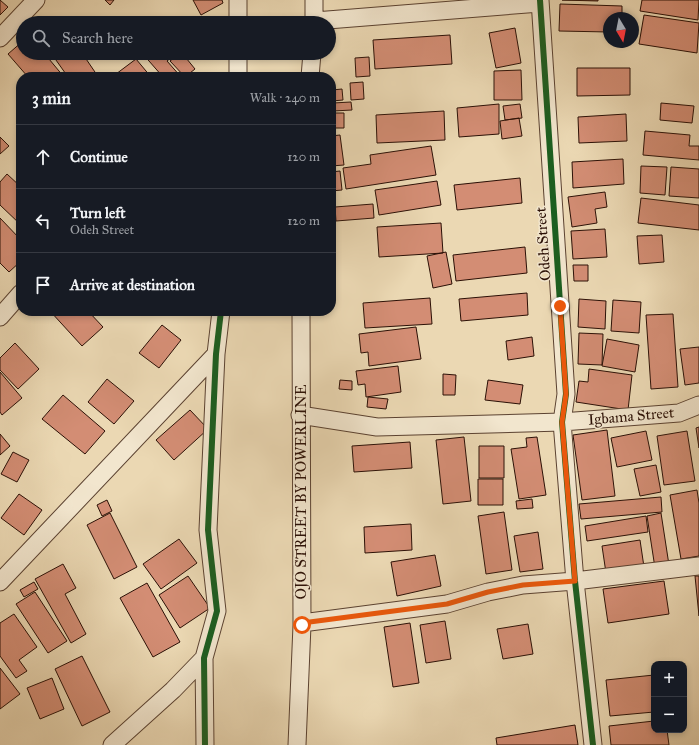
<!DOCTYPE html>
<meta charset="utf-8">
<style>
body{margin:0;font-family:"IM FELL Great Primer",serif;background:#20242c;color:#f1f3f6}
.controls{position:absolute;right:12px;bottom:12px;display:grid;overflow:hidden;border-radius:8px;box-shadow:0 2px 6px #0003}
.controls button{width:36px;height:36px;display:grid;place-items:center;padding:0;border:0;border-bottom:1px solid #363941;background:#171b24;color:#f1f3f6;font:20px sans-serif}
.compass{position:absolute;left:603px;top:12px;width:36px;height:36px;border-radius:50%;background:#171b24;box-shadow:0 2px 6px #0003;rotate:170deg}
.stop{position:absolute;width:12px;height:12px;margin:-9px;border:3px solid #ea580c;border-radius:50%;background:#fff}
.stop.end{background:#ea580c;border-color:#fff;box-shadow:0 1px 4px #0008}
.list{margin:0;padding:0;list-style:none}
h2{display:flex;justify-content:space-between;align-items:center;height:52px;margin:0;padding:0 16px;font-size:17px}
h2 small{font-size:13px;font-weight:400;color:#9ea1a6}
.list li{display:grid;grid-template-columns:26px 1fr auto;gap:12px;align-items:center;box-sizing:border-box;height:64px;padding:0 16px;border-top:1px solid #363941}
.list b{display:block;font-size:15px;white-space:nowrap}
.list p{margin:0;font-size:13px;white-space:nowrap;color:#9ea1a6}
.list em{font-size:13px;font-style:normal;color:#9ea1a6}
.icon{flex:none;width:22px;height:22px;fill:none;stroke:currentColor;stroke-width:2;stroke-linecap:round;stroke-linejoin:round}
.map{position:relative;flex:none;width:699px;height:745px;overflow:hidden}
.search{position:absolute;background:#171b24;box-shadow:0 2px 6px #0003;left:16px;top:16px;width:320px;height:44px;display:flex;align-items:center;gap:10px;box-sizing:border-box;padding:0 14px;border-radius:22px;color:#9ea1a6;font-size:15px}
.panel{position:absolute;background:#171b24;box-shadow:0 2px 6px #0003;left:16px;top:72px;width:320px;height:244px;border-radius:16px}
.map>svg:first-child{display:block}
.building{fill:#d38d74;stroke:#2b1006}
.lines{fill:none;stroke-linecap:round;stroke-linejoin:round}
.minor-casing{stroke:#5b4231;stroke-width:19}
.minor{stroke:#f2e6ce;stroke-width:17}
.cycleway-casing{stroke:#f2e6ce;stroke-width:8}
.cycleway{stroke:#1b5e20;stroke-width:6}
.route{stroke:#ea580c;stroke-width:5}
.labels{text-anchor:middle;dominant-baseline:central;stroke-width:3;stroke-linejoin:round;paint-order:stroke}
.street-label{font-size:15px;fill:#2b1006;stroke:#f2e6ce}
</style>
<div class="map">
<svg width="699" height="745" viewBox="0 0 699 745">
<rect width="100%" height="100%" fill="#ebd8b3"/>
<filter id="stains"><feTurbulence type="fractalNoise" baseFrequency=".005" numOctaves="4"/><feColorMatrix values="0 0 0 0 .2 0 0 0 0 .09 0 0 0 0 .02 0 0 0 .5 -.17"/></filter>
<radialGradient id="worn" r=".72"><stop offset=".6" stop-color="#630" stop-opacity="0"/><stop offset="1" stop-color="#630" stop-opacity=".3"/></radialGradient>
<path class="building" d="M0,0L8,7L0,15Z
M105,0H114L110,5Z
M193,0H222L223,3L201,15Z
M562,0H598V1Z
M642,0H699L698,20L640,11Z
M560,4L622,6V18H609V32L559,31Z
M644,15L699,23L697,53L639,44Z
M515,28L521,63L496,68L489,33Z
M450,35L452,64L375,69L373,40Z
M23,41V53H44L64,77H28L8,54Z
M51,53H82L97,75L94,77H68Z
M142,53H177L167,61L181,77H163Z
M180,53H182L195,69L185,77L170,61Z
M369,57L370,76L356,77L355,58Z
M136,59L151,77H118L116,74Z
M577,68H630V95L577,96Z
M521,70L522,100H494V71Z
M363,82L364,99L351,100L350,83Z
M342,89L343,100L332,101V90Z
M351,102L352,110L333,111V103Z
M661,103L694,106L692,123L660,120Z
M499,104V134L459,137L457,108Z
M520,104L522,118L505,120L503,106Z
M444,111L445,140L377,143L376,115Z
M333,113H344V128H333Z
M626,114L627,141L579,143L578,117Z
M519,118L522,136L502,139L500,121Z
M645,131L690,135L689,146H699V160L643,155Z
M340,135L344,165L331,166V136Z
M0,137L9,146L0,154Z
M431,146L436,175L346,189L343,168L371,164L370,155Z
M623,159L624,184L573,188L572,162Z
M641,166L667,167L665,195L640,193Z
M671,167L699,169V198L669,196Z
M340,171L342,190L331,191V172Z
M7,174L21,187V225L0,205V182Z
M520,178L522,203L457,210L454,185Z
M437,181L441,205L379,215L375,190Z
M605,192L607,207L595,209L597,223L572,227L568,197Z
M641,198L699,205V230L638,223Z
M373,204L374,218L336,221L335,207Z
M0,218L21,240V261L9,272L0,263Z
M441,223L443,253L379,257L377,227Z
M605,229L607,257L573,259L571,231Z
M662,235L664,262L639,264L637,236Z
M525,247L527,273L456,281L453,255Z
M446,252L452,284L433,288L427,256Z
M573,265H588V281H574Z
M527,293L528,315L461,321L459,299Z
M430,298L432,324L365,328L363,303Z
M579,299L606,301L605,329L578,327Z
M613,300L641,302L639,333L611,331Z
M50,311H88L103,327L82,346Z
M673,314L678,387L651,389L646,315Z
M162,325L181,340L159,368L139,353Z
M416,327L421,359L369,366L368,352L361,353L359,334Z
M579,333L603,334L602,365L578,364Z
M532,337L534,356L508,360L506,341Z
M607,339L639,345L635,372L602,366Z
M15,343L39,369L18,389L0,370V358Z
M699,347V383L685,385L680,349Z
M398,366L401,392L366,397L365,384L358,385L356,371Z
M589,369L632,375L628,410L576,402L579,381L588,382Z
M0,372L22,398L2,415L0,412Z
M443,374L456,375L455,395H443Z
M107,379L134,401L114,424L88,402Z
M340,380L352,381V390L339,389Z
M488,380L523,385L520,404L485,400Z
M63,395L105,431L85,454L42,419Z
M368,397L388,399L386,409L367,407Z
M190,410L208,429L174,460L156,440Z
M699,427V448L696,428Z
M607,430L615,496L582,500L573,435Z
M646,431L652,460L617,467L611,438Z
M687,431L695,481L664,485L657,436Z
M0,434L10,446L0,455Z
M464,437L471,501L443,504L436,440Z
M537,437L546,495L519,499L511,449L527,447L526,438Z
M410,442L412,468L354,472L352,446Z
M479,446H504V478H479Z
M13,452L29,460L17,482L1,474Z
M656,465L661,492L640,496L634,469Z
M478,479H503V505H478Z
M697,490L699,503V556L681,559L670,495Z
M19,494L42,510L24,535L1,518Z
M661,497L662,512L581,519L579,504Z
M532,499L533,508L517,509L516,501Z
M107,500L112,511L102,516L97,505Z
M504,512L512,570L486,574L478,516Z
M110,513L137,567L114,579L87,525Z
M661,513L669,565L655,568L647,516Z
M646,516L648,532L587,541L585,526Z
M411,524L412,550L365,553L364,527Z
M538,532L543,569L520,572L514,536Z
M179,539L197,563L161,589L143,564Z
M640,540L644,567L606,573L602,546Z
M435,555L441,586L397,596L391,562Z
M63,564L76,588L65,594L86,634L71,643L35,579Z
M188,576L210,608L180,628L159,595Z
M695,576H699V616Z
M664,581L669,614L608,623L603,589Z
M34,582L38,589L24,597L20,590Z
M147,583L180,642L153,657L120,598Z
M35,592L67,641L48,653L16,604Z
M14,614L37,647L19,660L27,671L16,678L0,656V623Z
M445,621L451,659L426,663L420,625Z
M410,623L419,683L393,687L384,627Z
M528,624L533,654L503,659L497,629Z
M82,656L110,712L82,726L55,669Z
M0,668L20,694L0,709Z
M654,675V712L610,716L606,680Z
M52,678L64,709L40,719L27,688Z
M654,721V730H667L669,745H611L609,726Z
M575,725L578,745H497L496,738Z"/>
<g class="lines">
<g class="minor-casing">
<path id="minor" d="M540,0L566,394L562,422L575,581L593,745
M315,21L540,3
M238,23V0
M314,23V0
M0,38L36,0
M238,77V53
M310,77L312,53
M0,317L21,293
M300,415L377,427L562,422L679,413L699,405
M0,582L216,354
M302,623L447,604L488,592L523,585L575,581L699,566
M112,745L173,690L204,658
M205,745L204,658L217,611L208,530L216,354L221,311
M297,745L302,625L301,311"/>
</g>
<use href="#minor" class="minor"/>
<g class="cycleway-casing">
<path id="cycleway" d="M540,0L566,394L562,422L575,581L593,745
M205,745L204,658L217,611L208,530L216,354L221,311"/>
</g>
<use href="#cycleway" class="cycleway"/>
</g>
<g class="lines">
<path class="route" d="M302,625V623L447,604L488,592L523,585L575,581L562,422L566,394L560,306"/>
</g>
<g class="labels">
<g class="street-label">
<text transform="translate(543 244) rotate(-94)">Odeh Street</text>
<text transform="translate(631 416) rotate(-5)">Igbama Street</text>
<text transform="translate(301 492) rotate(-90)">OJO STREET BY POWERLINE</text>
</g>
</g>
<rect width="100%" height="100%" filter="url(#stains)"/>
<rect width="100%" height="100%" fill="url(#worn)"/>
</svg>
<div class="controls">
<button>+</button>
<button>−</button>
</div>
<svg class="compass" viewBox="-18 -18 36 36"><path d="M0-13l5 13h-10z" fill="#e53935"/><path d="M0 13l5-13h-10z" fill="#9ea1a6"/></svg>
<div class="stop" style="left:302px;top:625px"></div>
<div class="stop end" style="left:560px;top:306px"></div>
<div class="search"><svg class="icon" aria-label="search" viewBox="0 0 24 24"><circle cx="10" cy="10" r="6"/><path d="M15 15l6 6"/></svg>Search here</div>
<section class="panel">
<h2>3 min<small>Walk · 240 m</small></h2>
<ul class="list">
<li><svg class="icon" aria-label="ahead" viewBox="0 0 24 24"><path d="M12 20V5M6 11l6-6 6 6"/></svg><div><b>Continue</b></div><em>120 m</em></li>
<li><svg class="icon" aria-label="left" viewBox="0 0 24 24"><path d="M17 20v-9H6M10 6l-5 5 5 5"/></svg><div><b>Turn left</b><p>Odeh Street</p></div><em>120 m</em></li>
<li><svg class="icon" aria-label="arrive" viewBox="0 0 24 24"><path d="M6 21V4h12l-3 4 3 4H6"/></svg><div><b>Arrive at destination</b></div></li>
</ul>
</section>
</div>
